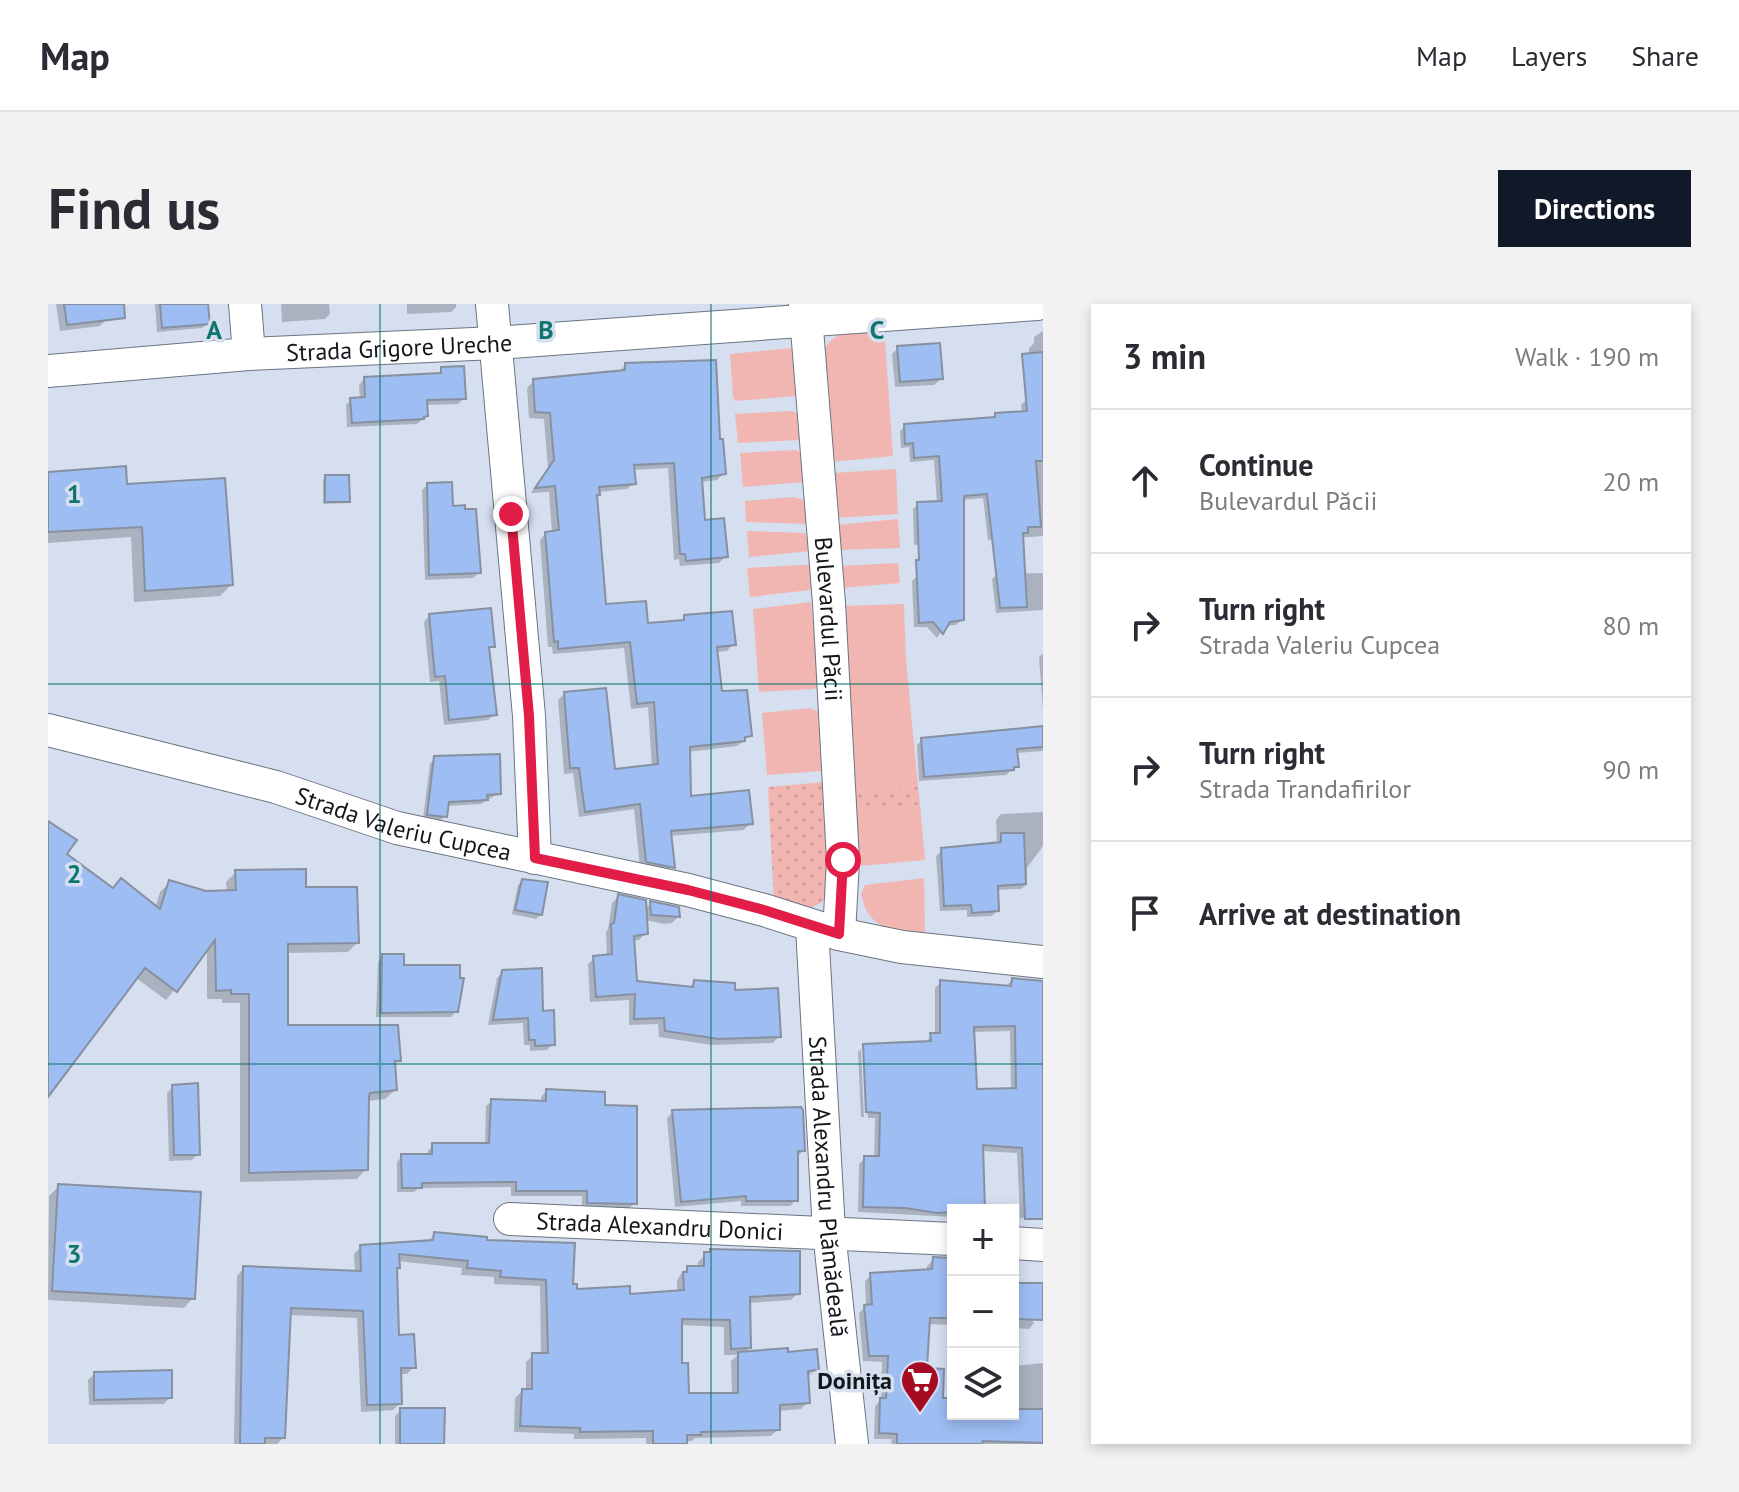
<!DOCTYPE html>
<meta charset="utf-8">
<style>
body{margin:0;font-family:"PT Sans",sans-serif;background:#f2f2f3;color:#2b2b33}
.controls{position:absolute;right:24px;bottom:24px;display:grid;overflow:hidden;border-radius:0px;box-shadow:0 4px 12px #0003}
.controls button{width:72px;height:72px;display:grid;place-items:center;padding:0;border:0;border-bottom:2px solid #e1e1e2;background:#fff;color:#2b2b33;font:40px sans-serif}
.stop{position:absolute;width:24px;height:24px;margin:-18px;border:6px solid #e11d48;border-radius:50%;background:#fff}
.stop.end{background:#e11d48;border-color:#fff;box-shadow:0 2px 8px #0008}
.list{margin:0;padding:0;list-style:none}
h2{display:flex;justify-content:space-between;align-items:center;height:104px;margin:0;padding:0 32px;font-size:34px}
h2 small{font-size:26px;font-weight:400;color:#7c7c81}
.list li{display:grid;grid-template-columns:52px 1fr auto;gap:24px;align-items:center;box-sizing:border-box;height:144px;padding:0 32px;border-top:2px solid #e1e1e2}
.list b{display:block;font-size:30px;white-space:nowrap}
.list p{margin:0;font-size:26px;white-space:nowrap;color:#7c7c81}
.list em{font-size:26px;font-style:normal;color:#7c7c81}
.icon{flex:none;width:44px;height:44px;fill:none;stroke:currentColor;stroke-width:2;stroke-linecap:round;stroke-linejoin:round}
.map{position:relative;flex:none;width:995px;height:1140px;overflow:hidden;border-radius:0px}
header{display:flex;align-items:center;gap:48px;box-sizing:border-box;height:112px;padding:0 40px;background:#fff;border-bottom:2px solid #e1e1e2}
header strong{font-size:38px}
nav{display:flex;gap:44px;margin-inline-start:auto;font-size:28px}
.intro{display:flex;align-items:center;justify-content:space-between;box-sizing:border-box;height:192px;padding:0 48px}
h1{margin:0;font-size:56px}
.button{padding:20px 36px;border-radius:0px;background:#111827;color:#fff;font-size:28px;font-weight:700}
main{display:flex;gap:48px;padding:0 48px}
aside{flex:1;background:#fff;border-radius:0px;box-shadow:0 4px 12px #0003}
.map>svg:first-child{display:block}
.grass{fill:url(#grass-dots)}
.green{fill:#f2b6b2}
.shadow{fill:#0003;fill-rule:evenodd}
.building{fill:#9ebdf3;stroke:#87909f;stroke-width:2;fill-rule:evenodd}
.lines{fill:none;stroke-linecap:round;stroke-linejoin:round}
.minor-casing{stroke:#6b7482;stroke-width:34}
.minor{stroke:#fff;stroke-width:32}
.route{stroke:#e11d48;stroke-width:10}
.grid{fill:none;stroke:#0f766e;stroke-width:2;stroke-opacity:0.55}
.labels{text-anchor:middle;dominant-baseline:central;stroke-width:7;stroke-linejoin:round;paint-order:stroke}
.street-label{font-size:24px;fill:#13171c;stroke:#d5dff0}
.poi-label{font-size:24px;font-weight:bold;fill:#13171c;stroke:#d5dff0;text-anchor:end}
.grid-label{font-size:26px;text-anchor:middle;font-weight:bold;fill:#0f766e;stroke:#d5dff0;stroke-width:7;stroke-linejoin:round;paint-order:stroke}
</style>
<header>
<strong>Map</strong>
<nav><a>Map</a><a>Layers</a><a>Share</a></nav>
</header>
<div class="intro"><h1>Find us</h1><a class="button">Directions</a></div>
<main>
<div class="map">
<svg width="995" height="1140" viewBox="0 0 995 1140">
<defs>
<pattern id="grass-dots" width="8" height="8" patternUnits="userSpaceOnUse" patternTransform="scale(2)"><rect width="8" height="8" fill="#f2b6b2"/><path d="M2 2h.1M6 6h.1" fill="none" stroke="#cf9c98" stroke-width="1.8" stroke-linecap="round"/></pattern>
</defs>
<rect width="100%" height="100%" fill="#d5dff0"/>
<path class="grass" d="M776,478L780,592C764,610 747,604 726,600L720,483Z
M870,483L872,501L808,507V488Z"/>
<path class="green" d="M836,23L845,152L783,158L775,47C788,24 812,26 836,23Z
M744,44L749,92L687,97L685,93L682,50Z
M743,107L749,109L752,136L690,139L687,110Z
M748,146L752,148L757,178L695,183L692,149Z
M848,165L850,210L788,214L784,169Z
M746,193L759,197V220L698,218L697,197Z
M850,215L852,244L789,246V221Z
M699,227L757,229L762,238L763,247L701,253Z
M850,259L852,279L793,284L792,262Z
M752,261H761L763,286L702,293L699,264Z
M763,298L771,382L766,385L711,388L705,305Z
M856,300L858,355L870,483L808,488L803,437L797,302Z
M762,404L771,408L774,467L719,471L714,409Z
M872,501L877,556L813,562L808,507Z
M876,574L877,631C845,625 821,628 813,590L817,581Z"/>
<path class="shadow" d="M8,0H58L60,14L52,22L12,27Z
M107,0H158L160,19L154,24L109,28Z
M233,0H281L282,10L277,15L234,18Z
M359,0H408V3L403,8L359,10Z
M995,27V232L940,236L935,194L914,196L909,238L866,241L865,205L870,200L889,199L886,156L862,158L861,143L853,144L852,127L857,122L943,115L947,111L974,110L973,101L978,96L981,44L986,39V33Z
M850,44L893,75L886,81L847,83L844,50Z
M577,61L670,138L676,169L669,176L653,178L655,218L678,252L671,259L632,262L631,255L626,256L620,164L585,166L586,179L579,185L550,188L547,193L557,302L598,321L632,318L637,313L685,340L679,347L668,348L672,389L702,432L689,442L640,448L641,495L702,519L696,526L621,532L624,563L618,569L592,564L586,505L531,513L525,469L516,470L510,396L516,390L565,467L604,463L600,403L583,405L576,344L505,350L504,343H500L492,236L498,229H504L501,188L483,189L500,164L496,115L481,114L479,84L486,77L571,68Z
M394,65L416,94L410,100L377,101L378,112L369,120L299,123L298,101L303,96L312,95L311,81L316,75L388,71Z
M0,170L77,182L183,281L172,292L86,298L83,233L0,239Z
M278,173L300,197L298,199L275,200V176Z
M379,181L403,204L431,268L425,274L377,276L374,186Z
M995,269V306L948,309L944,275L949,270Z
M870,271L914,316L908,321L897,322L889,334L879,323H866L864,277Z
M382,311L445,342L439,347L446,410L440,416L396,421L391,377L382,378L376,318Z
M995,349V407L991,353Z
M995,423V447L967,449L968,462L958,471L871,477L869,441L874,436Z
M387,454L451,489L433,500L398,502L397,512L392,517L375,515L382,460Z
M995,508V542L979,564V580L973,585L948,586L949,607L944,612L919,613V606L892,607L888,552L894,546L949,540L948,516L953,510Z
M0,519L16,550L64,586L107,604L112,588L122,578L158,589L179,588L178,578L188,568L256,585L309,639L300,648L238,649V723L351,756L345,761L347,786L337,795L319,797L318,865L309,875L192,878V699H174V695H159V645L118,696L88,674L0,790Z
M474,577L493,610L488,615L464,610L470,581Z
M570,593L596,606L603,599L630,613L624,619L616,620L597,616L598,629L591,636L584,637L587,678L641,684L647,678L685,688L731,732L725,739L664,741L611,733L610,720L581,721V696L542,698L540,660L546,654L559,653L558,628L560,625L564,599Z
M335,652L354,663L408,707L403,713H328L330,658Z
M455,668L493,709L505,740L499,746L482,747V741H476L475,719L440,721L449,674Z
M964,676L995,679V913L972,914L969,849L933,847L905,906V913L810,908L811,860L817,854H826L827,814H820L817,745H813L816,813H813L810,748L816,742L877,740L883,731H887V684L893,678L958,682ZM962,727L963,786L927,787L924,728Z
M125,783L150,850L144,856L121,857L119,789Z
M498,787L555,803L587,899L581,904H534V892H463V883L371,884L366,888H349V858L354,852H380V847L385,841H437L438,802L444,797L493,799V793Z
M625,808L755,847L749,853L748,896L742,902H693V897L627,903L619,814Z
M11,882L145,994L136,1004L0,996L1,892Z
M387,930L523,982L528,987L581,992L629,989V977L632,971L640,964H650V958L662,947L750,989L743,996L700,999L701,1044L695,1050H739L768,1066L758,1073L760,1098L753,1105L730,1107V1125L723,1132L647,1134L644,1137H637V1140H598V1134L526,1135V1130L466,1128L467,1094L474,1087H478V1058L485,1051H493L492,982L446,980V973L413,971L414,964L349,957L347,966L349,1033L366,1063L359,1070H351L352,1099L345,1106L313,1108L309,1014L241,1011L235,1134L229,1140H186L189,972L196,964L307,969L306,950L313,943L379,938ZM632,1021L676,1023V1051H690L683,1057L684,1091H640L632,1061Z
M886,955L905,956V1021L880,1020L877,1066L893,1096H905V1110H965V1062L995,1059V1140H843L844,1135H826L827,1102L833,1096L834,1058L815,1057L811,1009L818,1002L817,977L823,971L879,967V962Z
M965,960L986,1019L981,1025L965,1024Z
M46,1070L122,1093L116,1100L41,1101L40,1076Z
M353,1106L394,1140H347V1112Z"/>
<path class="building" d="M16,0H76L77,14L19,21Z
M112,0H160L162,20L114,24Z
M892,39L895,75L852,78L849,42Z
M995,48V157H988L993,223H980V229H975L979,303L952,304L939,190L916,192V316L902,318L895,330L885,318L871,319L868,256H871L869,198L894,197L891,152L866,154L865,139L857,140L856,120L947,113V109L979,107L974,50Z
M668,56L672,135H675L678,170L654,174L657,216L676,214L680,253L638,257L637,250H632L626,159L586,161L588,180L551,183L552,191H549L558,300L598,297L600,319L636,316V311L684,307L688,341L669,343L674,387L699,386L704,432L697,433V437L642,443L643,492L701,486L705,520L623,527L627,564L598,558L592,500L537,508L531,464H522L516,388L558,384L567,465L610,460L606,398L589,400L582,338L510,345V337L506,338L497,228L511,226L507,182L487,184L506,156L502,109L487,108L485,75L577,66V59Z
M416,62L418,95L379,96L380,112L376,113V115L304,119L302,94L317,93L316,73L393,69V63Z
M78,162L79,180L177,174L185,281L97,287L94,223L0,228V168Z
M277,171H301L302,198H277Z
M404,178L405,202L417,201V205H428L433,269L381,271L379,179Z
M443,304L447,343H441L449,411L401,416L397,372L387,373L381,310Z
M995,422V443L969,445L971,463H966V466L876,473L873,434Z
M452,450L453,490L439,491L440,496L401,498L399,513L379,511L386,452Z
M0,517L29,536L19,550L65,584L73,574L112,605L121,576L158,587L188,586L187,566L258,565V583H309L311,639L240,640V721H350L353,757H347L349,786L322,789L321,792L320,866L201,869V690H183V686L168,687L167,636L129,688L97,664L0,793Z
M953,529H976L978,580L950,582L951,607L924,609L923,601L896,602L893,544L953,538Z
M474,575L500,578L494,611L467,606Z
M570,590L598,596L600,630L586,632L589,677L645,683L646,676L687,679V686L730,684L733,733L671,735L617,727L616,714L586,715L587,690L548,693L545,652L564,650L563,620L566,619Z
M602,597L631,603L632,613L603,611Z
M334,650H356V661H412V674H416L410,708L333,709Z
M494,664L495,707L506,706L507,741L487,742V736H481L480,714L445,716L454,666Z
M964,674L995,677V915H977L974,844L935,841L937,906L889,909L857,904L815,903L816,852H831L832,809L818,808L815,740L883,737L882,729H892V676L963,682ZM967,722L968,784L929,785L926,723Z
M150,779L152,851H126L124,781Z
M498,785L557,788V801L589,802V900L539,899V887H468V878L374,879V884H354L353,850H384V839H441L443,795L498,797Z
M753,803L755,806L757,847H750V897H698V892L633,898L624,806Z
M10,880L153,888L147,995L4,987Z
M386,928L439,933V936L527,939L525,980H529V985L582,982V990L636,986L635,968H639V962H656V948H662V945L752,947V990L702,993L703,1044L683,1045L682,1016L634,1015V1059H640L641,1089H690V1048L740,1044V1048L769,1045L771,1066L760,1067L762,1099L732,1101V1126L653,1128V1131H639V1140H605V1127L532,1128V1124L472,1122L474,1085H484V1049H500L498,976L452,973L453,967L419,964L420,957L351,950L352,964H349L351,1031L366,1030L368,1064H353L354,1100L319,1101L315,1007L243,1004L237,1134H217V1140H192L195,962L313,967L312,941L385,936Z
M885,953L905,954L904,1014H882L879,1064L896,1065L895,1094H905V1110H965V1105H995V1139L935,1137L934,1140H849V1130L831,1129L832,1094H838L840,1052H821L816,1001L824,1000L822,969L884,965Z
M965,979H995V1016L965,1015Z
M124,1066V1094L46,1096V1068Z
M352,1104H397L396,1140H352Z"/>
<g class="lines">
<g class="minor-casing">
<g id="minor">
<path d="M197,0L201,50"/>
<path d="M444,0L481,412L487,554"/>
<path id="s1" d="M757,0L781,299L795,556L791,630"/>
<path id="s2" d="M0,67L201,50L448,39L989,0"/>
<path id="s3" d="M0,426L228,483L349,524L640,586L716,606L791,630L854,643L995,658"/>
<path id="s4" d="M764,623L781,928L804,1140"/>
<path id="s5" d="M462,915L905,935"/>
<path d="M965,939L995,941"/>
</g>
</g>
<use href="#minor" class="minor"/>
</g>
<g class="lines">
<path class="route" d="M463,210L481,412L487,554L640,586L716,606L791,630L795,556"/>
</g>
<path class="grid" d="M332,0V1140M663,0V1140M0,380H995M0,760H995"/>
<defs>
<g id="supermarket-pin" transform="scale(2)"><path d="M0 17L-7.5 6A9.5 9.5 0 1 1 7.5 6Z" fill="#a50c23" stroke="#d5dff0"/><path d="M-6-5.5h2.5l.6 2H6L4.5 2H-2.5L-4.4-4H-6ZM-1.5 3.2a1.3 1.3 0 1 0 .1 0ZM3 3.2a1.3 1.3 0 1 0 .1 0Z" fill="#fff"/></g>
</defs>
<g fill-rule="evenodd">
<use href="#supermarket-pin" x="872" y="1076"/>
</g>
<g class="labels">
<g class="street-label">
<text stroke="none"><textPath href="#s2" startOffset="352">Strada Grigore Ureche</textPath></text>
<text stroke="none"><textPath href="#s1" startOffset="316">Bulevardul Păcii</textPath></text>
<text stroke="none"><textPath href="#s3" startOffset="368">Strada Valeriu Cupcea</textPath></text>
<text stroke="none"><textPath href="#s4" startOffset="260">Strada Alexandru Plămădeală</textPath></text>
<text stroke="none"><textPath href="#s5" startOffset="150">Strada Alexandru Donici</textPath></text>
</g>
<g class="poi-label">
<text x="844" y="1076">Doinița</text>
</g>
</g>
<g class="grid-label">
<text x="166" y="35">A</text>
<text x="498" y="35">B</text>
<text x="829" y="35">C</text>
<text x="26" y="199">1</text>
<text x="26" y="579">2</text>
<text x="26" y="959">3</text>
</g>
</svg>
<div class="controls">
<button>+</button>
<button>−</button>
<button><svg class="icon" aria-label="layers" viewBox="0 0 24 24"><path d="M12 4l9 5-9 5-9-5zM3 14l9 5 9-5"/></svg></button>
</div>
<div class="stop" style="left:795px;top:556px"></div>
<div class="stop end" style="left:463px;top:210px"></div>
</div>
<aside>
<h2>3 min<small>Walk · 190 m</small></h2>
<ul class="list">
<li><svg class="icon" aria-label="ahead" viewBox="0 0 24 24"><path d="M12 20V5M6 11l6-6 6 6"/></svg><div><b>Continue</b><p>Bulevardul Păcii</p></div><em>20 m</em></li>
<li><svg class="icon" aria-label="right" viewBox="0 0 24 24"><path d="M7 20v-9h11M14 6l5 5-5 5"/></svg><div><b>Turn right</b><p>Strada Valeriu Cupcea</p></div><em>80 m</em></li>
<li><svg class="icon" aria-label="right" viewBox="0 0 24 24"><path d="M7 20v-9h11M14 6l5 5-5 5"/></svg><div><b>Turn right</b><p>Strada Trandafirilor</p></div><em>90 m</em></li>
<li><svg class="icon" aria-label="arrive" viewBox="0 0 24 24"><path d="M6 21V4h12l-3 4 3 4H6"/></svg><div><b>Arrive at destination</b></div></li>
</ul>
</aside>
</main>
